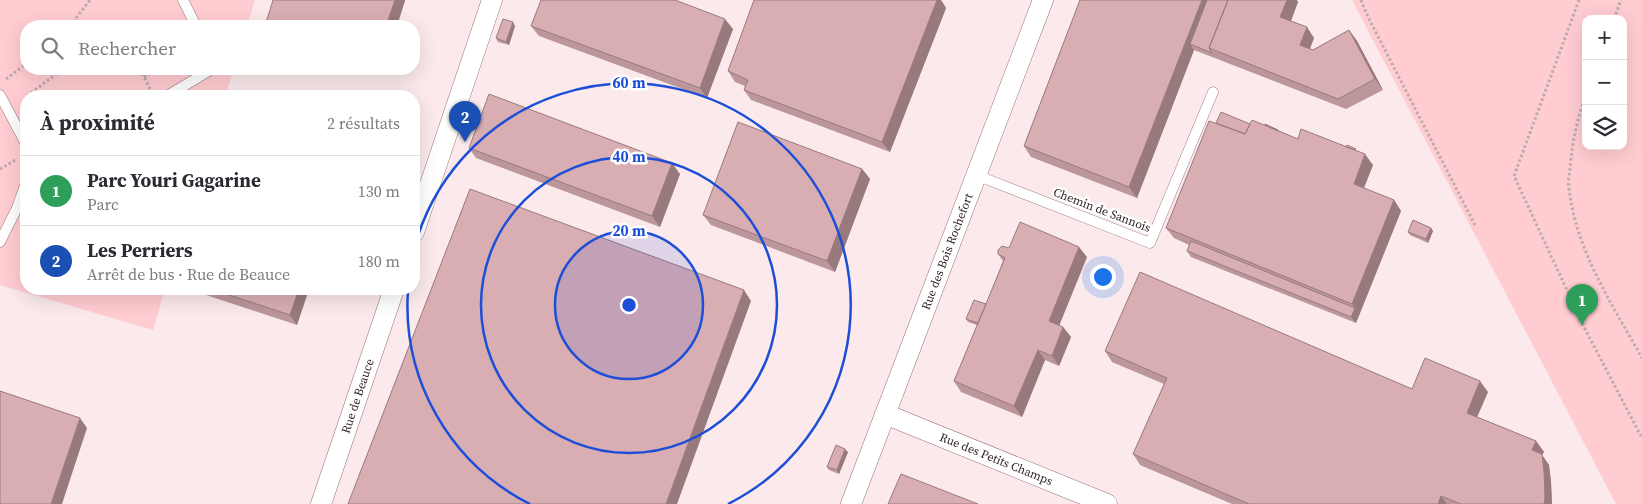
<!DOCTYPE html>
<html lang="fr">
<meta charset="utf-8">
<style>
body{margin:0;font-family:"Source Serif 4",serif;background:#f7f7f7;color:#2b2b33}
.controls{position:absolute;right:15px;top:15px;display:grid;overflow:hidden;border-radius:10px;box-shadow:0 5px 20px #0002}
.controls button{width:45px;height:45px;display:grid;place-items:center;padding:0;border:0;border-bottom:1px solid #e1e1e2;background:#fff;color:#2b2b33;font:25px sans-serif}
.you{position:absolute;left:1102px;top:276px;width:18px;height:18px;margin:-12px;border:4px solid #fff;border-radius:50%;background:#1a73e8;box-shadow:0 0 0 8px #1a73e833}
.badge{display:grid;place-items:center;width:32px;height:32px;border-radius:50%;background:#2d6f82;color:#fff;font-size:16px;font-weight:700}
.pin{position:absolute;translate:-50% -41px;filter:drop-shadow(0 1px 2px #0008)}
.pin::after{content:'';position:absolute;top:26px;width:18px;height:15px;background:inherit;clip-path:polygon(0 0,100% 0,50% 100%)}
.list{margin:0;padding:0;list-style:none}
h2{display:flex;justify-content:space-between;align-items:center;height:65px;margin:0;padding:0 20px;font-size:21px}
h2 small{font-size:16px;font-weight:400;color:#7c7c81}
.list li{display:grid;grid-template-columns:32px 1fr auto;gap:15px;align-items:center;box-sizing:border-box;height:70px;padding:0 20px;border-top:1px solid #e1e1e2}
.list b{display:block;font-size:19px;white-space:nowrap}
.list p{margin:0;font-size:16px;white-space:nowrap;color:#7c7c81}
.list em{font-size:16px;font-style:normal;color:#7c7c81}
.icon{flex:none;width:28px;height:28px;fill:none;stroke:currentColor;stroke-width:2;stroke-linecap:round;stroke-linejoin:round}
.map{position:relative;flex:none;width:1642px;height:504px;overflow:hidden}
.search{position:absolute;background:#fff;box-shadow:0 5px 20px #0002;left:20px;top:20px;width:400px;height:55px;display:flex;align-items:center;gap:12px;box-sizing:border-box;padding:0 18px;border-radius:20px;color:#7c7c81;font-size:19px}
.panel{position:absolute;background:#fff;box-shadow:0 5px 20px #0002;left:20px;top:90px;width:400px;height:205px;border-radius:20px}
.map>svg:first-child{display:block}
.green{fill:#ffccd1;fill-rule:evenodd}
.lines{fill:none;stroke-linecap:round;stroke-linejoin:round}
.service-casing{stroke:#987176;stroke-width:11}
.minor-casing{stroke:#987176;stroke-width:21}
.path{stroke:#bcabad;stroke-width:3;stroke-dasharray:2.5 2.5;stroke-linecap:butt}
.service{stroke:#fff;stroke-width:10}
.minor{stroke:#fff;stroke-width:20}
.wall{fill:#bb969a}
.shaded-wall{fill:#987a7d}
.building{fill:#d9aeb3;stroke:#987a7d}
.ring{fill:none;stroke:#1d4ed8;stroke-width:2.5}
.labels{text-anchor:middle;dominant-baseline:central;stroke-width:5;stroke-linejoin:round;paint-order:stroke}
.street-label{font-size:12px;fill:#2d1d1f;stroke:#fff}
.centre{fill:#1d4ed8;stroke:#fff;stroke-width:2.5}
.ring-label{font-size:15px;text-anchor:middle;font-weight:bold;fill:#1d4ed8;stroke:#fff;stroke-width:5;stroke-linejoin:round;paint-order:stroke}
</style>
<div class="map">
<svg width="1642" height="504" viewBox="0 0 1642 504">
<rect width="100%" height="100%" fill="#fbe9eb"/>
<path class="green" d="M0,0H255L247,26H26V69H234L225,96H26V289H165L153,330L0,285Z
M1352,0H1642V504H1616ZM1586,19H1623V146H1586Z"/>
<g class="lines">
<g class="service-casing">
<path id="service" d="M183,0L196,26
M0,95L26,144
M167,96L212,69
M976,175L1150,243L1213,92
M0,242L17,208L26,183"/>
</g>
<g class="minor-casing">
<g id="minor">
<path d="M414,232L492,0"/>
<path id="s1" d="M885,414L1107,504"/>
<path id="s2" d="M321,504L394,289"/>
<path id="s3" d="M851,504L1043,0"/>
</g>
</g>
<path class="path" d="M1361,0L1368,17L1475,225
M1579,0L1514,176L1585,329L1642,438
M1614,19L1621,0
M70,26L90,0
M236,26L241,24
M140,69L151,91
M144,77L159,69
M6,79L26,64
M1586,95C1577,119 1572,143 1570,169C1569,175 1568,182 1569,188C1576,251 1612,304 1642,358
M27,96L59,72
M64,96L71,91
M0,169L17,159"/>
<use href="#service" class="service"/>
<use href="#minor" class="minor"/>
</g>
<path class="wall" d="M754,0H941L946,8L890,152L751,100L744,90L745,86L735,82L728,71Z
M1080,0L1298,2L1291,21L1314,38L1310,49L1313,50L1349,30L1357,41L1383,90L1346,109L1194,50L1137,198L1031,157L1024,146Z
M515,26L509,45L498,42L496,38Z
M531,26L733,29L707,98L539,36Z
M365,69H383L381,75Z
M1250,124L1279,131L1298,139L1357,151L1373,165L1364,188L1394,200L1401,211L1356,323L1191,257L1187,251L1189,245L1174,238L1166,228Z
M469,148L680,174L660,227L476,158Z
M862,169L870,179L835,272L711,225L703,215Z
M1431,228L1433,231L1428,243L1410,235L1408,232Z
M1009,248L1087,257L1059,325L1063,327L1071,337L1059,366L1045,360L1022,417L961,392L954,381L977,325L968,322L966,319L986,304L1003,261L998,254Z
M197,289H309L297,325L200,293Z
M1105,351L1412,389L1488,392L1477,417L1536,441L1544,452L1542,455L1549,465L1551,482L1552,504H1232L1140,465L1133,454L1164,384L1112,362Z
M848,452L839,474L829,470L827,467Z"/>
<path class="shaded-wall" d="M395,0H405V1L397,26H386Z
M937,0H941L946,8L890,152L882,142Z
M1202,0H1214L1190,44L1194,50L1137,198L1129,187Z
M1287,0H1297L1298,2L1288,28L1280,17Z
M725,19L733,29L707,98L700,88Z
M513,22L515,26L509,45L506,42Z
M1307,27L1314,38L1307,55L1300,45Z
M1349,30L1357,41L1383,90L1375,79Z
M377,69H383L381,75Z
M1365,154L1373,165L1361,195L1354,184Z
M672,163L680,174L660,227L652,216Z
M862,169L870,179L835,272L827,261Z
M1394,200L1401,211L1356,323L1351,317L1355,308L1352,304Z
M1431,228L1433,231L1428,243L1426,239Z
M1079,247L1087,257L1057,331L1049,321Z
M299,289H309L297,325L290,315Z
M744,290L751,301L677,504H666Z
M1063,327L1071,337L1059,366L1052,356Z
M1038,350L1045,360L1022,417L1014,406Z
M1480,381L1488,392L1474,424L1467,413Z
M80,418L87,428L62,504H51Z
M1536,441L1544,452L1542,455L1549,465L1551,482L1552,504H1544L1532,450Z
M845,449L848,452L839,474L837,470Z
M1441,496L1447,504H1438Z"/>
<path class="building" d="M273,0H395L386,26H265Z
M541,0H675L725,19L700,88L531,26Z
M754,0H937L882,142L744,90L748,80L728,71Z
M1080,0H1202L1129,187L1024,146Z
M1207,0H1228L1209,48L1212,53L1190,44Z
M1228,0H1287L1280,17L1307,27L1300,45L1313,50L1349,30L1375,79L1338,99L1209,48Z
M503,19L513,22L506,42L496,38Z
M256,94L264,96H255Z
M489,94L672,163L652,216L469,148Z
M1221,112L1250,124L1245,134L1216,123Z
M1252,120L1298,139L1301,129L1365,154L1354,184L1394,200L1352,304L1166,228L1209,121L1245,134Z
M738,122L862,169L827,261L703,215Z
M1265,124L1278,130V131L1265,125Z
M1347,145L1356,149L1355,150L1346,147Z
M470,189L744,290L666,504H348Z
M1413,220L1431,228L1426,239L1408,232Z
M1020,222L1079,247L1049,321L1063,327L1052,356L1038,350L1014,406L954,381L1005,258L998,254V250L1002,246L1009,248Z
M1191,241L1355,308L1351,317L1187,251Z
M1140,272L1412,389L1425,358L1480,381L1467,413L1536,441L1532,450L1542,454L1544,471L1545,498L1544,504H1461L1441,496L1438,504H1249L1133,454L1167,378L1105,351Z
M211,289H299L290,315Z
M974,300L986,304L978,323L966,319Z
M0,391L80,418L51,504H0Z
M836,445L845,449L837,470L827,467Z
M901,474L978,504H888Z"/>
<circle cx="629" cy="305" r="74" fill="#1d4ed8" fill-opacity=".12"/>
<g class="ring">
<circle cx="629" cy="305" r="74"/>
<circle cx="629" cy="305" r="148"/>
<path d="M530 504A222 222 0 0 1 408 290M414 249A222 222 0 1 1 728 504"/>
</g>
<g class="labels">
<g class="street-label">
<text transform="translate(1102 210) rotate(21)">Chemin de Sannois</text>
<text stroke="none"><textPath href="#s3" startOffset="270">Rue des Bois Rochefort</textPath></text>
<text stroke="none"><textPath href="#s2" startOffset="114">Rue de Beauce</textPath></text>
<text stroke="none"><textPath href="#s1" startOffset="120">Rue des Petits Champs</textPath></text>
</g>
</g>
<circle cx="629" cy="305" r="8" class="centre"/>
<g class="ring-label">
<text x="629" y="88">60 m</text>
<text x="629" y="162">40 m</text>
<text x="629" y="236">20 m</text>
</g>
</svg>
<div class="controls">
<button>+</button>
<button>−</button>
<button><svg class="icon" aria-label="layers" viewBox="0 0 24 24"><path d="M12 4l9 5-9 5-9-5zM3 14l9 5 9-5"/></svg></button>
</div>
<div class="you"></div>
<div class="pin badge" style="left:1582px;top:325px;background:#2e9e5b">1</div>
<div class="pin badge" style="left:465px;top:142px;background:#1a4fb4">2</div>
<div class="search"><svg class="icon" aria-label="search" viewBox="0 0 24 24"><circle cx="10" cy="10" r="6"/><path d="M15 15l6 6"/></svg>Rechercher</div>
<section class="panel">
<h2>À proximité<small>2 résultats</small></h2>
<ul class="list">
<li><span class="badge" style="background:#2e9e5b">1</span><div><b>Parc Youri Gagarine</b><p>Parc</p></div><em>130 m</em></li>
<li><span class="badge" style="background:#1a4fb4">2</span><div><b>Les Perriers</b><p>Arrêt de bus · Rue de Beauce</p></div><em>180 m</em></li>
</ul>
</section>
</div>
